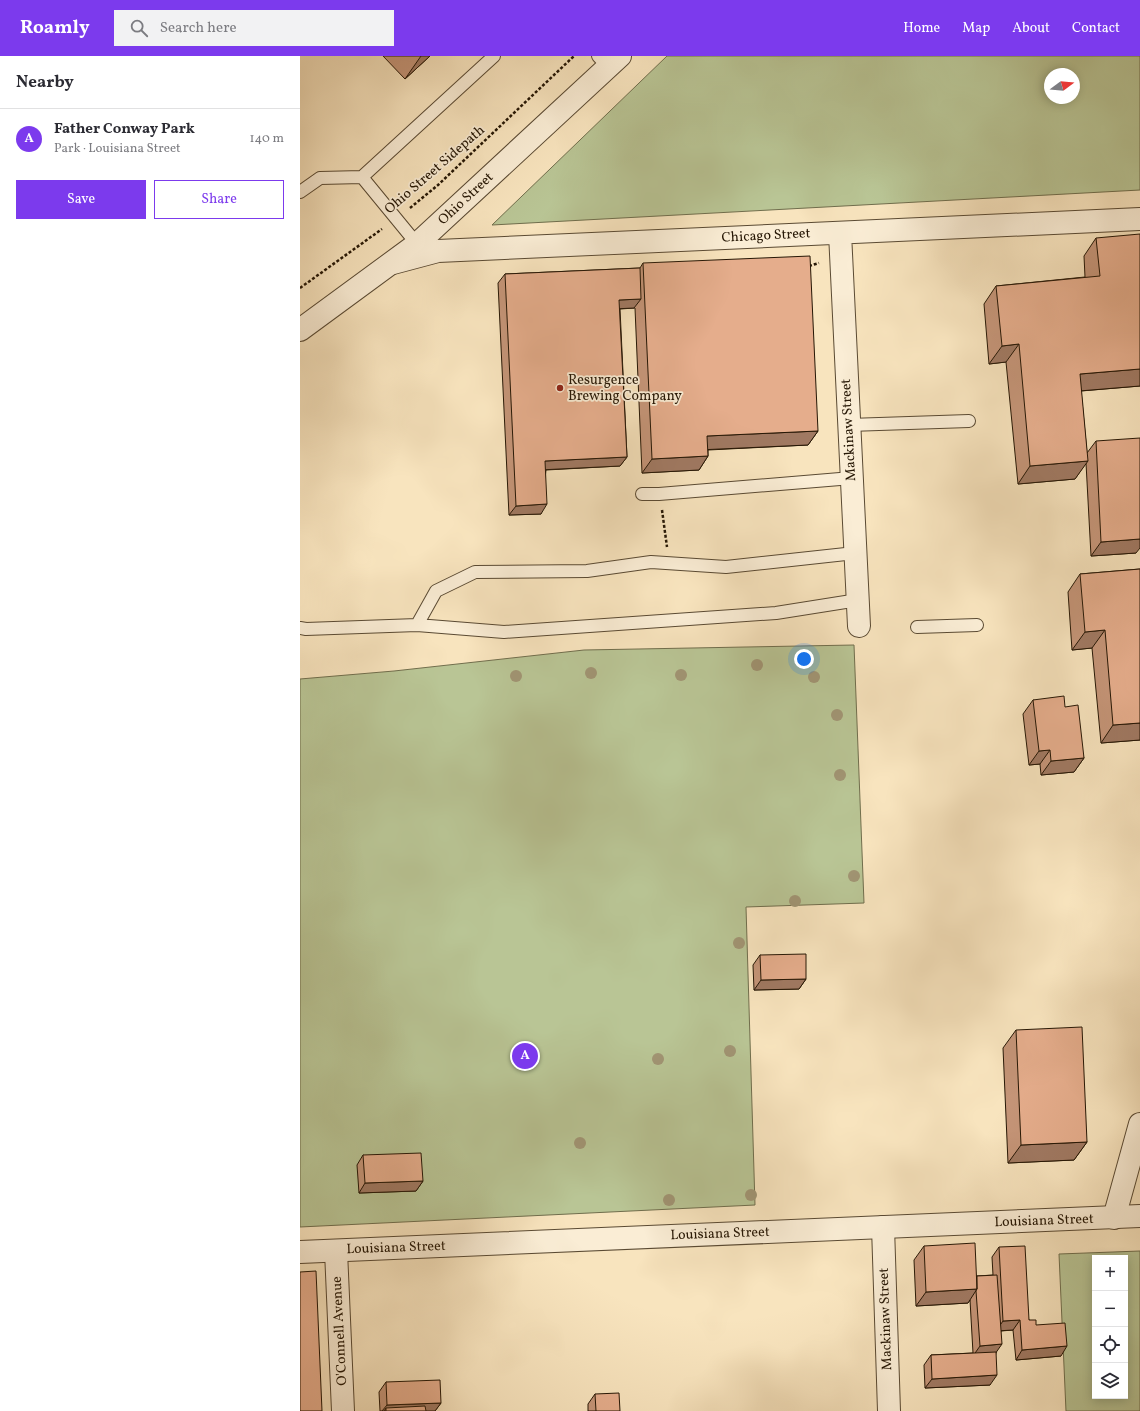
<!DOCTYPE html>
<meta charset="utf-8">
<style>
body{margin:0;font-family:Vollkorn,serif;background:#f2f2f3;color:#2b2b33}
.controls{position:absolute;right:12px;bottom:12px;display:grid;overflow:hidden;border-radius:0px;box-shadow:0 2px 10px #0003}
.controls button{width:36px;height:36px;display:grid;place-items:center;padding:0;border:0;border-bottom:1px solid #e1e1e2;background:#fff;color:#2b2b33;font:20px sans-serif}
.compass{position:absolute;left:744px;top:12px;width:36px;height:36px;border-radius:50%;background:#fff;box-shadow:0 2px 10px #0003;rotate:74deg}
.you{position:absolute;left:504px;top:603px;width:14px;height:14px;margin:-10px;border:3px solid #fff;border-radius:50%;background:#1a73e8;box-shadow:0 0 0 6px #1a73e833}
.badge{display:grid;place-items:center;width:26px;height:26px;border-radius:50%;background:#7c3aed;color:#fff;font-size:13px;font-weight:700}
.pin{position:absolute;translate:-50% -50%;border:2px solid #fff;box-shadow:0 1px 4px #0006}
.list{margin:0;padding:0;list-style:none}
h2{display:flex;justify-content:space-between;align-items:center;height:52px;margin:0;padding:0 16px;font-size:17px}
h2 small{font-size:13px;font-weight:400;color:#7c7c81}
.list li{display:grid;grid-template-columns:26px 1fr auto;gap:12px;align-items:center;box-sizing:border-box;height:60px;padding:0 16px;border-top:1px solid #e1e1e2}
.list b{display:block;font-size:15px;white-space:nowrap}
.list p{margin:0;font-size:13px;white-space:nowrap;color:#7c7c81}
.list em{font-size:13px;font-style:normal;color:#7c7c81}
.actions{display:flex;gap:8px;padding:12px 16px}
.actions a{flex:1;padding:9px 0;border:1px solid #7c3aed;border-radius:0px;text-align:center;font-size:14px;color:#7c3aed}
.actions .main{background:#7c3aed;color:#fff}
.icon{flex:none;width:22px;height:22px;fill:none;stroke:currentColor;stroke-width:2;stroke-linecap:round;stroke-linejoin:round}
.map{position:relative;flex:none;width:840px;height:1355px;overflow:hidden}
header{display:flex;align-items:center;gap:24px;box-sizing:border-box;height:56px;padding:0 20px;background:#7c3aed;color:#fff}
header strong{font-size:19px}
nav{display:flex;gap:22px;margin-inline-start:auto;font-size:14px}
.search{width:280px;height:36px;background:#f2f2f3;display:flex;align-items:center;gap:10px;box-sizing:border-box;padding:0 14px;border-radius:0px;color:#7c7c81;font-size:15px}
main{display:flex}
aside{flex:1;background:#fff}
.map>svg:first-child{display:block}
.green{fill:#b9c595;stroke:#706e4d;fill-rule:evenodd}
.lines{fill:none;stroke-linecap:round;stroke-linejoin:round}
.service-casing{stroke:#5a4a33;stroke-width:14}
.minor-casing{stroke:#5a4a33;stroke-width:24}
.tertiary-casing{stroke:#5a4a33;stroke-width:24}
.path{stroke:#261705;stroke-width:2.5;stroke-dasharray:3 2;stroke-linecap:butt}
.service{stroke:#faedd5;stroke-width:12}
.minor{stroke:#faedd5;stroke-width:22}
.tertiary{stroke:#faedd5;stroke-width:22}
.tree{fill:#a19574}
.wall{fill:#c59578;stroke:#261705}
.shaded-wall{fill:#a07962;stroke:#261705}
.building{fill:#e5ad8c;stroke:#261705}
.poi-dot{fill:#8f2418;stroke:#faedd5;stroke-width:1.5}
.labels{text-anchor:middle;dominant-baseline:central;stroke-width:3.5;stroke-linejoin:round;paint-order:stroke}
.street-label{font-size:14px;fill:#261705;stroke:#faedd5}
.poi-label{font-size:14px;fill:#261705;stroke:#faedd5;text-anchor:start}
</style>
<header>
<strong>Roamly</strong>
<div class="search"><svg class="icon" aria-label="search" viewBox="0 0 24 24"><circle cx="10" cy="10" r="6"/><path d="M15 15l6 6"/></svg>Search here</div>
<nav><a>Home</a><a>Map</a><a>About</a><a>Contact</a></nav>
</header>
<main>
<aside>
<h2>Nearby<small></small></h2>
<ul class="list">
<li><span class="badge">A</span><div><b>Father Conway Park</b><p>Park · Louisiana Street</p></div><em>140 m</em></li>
</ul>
<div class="actions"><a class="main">Save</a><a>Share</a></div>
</aside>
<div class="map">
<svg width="840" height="1355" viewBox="0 0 840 1355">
<rect width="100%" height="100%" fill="#f8e4be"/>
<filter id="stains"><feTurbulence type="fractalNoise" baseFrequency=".005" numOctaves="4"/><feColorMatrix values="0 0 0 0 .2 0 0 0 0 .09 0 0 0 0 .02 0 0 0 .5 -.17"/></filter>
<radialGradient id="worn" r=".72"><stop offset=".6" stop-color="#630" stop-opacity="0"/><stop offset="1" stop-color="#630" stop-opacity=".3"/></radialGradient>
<path class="green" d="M367,0H840V134L192,169ZM750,18H774V42H750Z
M554,589L564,847L446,851L455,1149L0,1171V623L94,615L284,594Z
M840,1195V1355H766L759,1198ZM795,1202H825V1340H795Z"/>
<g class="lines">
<g class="service-casing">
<path id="service" d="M298,0L308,11
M0,136L20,122L62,121
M117,188L62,121L194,0
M549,369L669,365
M342,438H359L552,422
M117,569L136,535L175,516L287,515L351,506L426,511L555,497
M617,571L677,569
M0,572L6,573L117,569L204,576L476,557L558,544"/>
</g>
<g class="minor-casing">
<path id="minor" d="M540,177L559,570
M93,207L138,195L840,163
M814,1162L840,1068
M583,1171L589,1355
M36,1195L43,1355"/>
</g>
<g class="tertiary-casing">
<path id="tertiary" d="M0,274L117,188L320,0
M0,1196L840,1160"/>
</g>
<path class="path" d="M110,152L138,129L274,0
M509,210L519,207
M0,232L82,173
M362,454L367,491"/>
<use href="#service" class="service"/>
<use href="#minor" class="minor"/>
<use href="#tertiary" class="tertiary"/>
</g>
<g class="tree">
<circle cx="457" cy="609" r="6"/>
<circle cx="291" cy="617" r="6"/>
<circle cx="381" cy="619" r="6"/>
<circle cx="216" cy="620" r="6"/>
<circle cx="514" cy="621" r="6"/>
<circle cx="537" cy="659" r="6"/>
<circle cx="540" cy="719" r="6"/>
<circle cx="554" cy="820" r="6"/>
<circle cx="495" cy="845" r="6"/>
<circle cx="439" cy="887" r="6"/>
<circle cx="430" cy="995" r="6"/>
<circle cx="358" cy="1003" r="6"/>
<circle cx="280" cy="1087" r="6"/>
<circle cx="451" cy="1139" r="6"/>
<circle cx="369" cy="1144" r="6"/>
</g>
<path class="wall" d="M83,0H130L105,23Z
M796,182L840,330L781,335L787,397L796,385L836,497L791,500L786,407L775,423L718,428L706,306L689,308L684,248L696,230L785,221L784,200Z
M343,207L518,375L508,389L408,394V400L399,414L342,417L335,252L320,253L327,401L320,410L246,414L241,458L209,459L198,227L205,218L340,212Z
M840,513V684L801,687L792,592L772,594L768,536L780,518Z
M733,644L765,651L784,702L774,716L741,719L740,708L729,709L723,658Z
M460,899L506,923L499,933L454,934L453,909Z
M716,974L787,1086L774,1104L708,1107L703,992Z
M63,1099L123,1125L116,1135L59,1137L57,1109Z
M624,1190L677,1220L693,1219L692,1201L699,1191L729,1264L736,1269L761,1300L716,1304L713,1274L701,1275L696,1297L690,1329L625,1332L624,1309L631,1299L673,1297L670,1244L668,1247L616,1250L614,1204Z
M86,1326L141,1347L135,1355H80L79,1336Z
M295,1338L320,1355H288V1348Z"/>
<path class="shaded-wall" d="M121,0H130L105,23Z
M341,243L334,252L313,253L319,244Z
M719,288L706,306L689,308L702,290Z
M840,313V330L767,336L780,318Z
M518,375L508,389L398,394L407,380Z
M408,400L399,414L342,417L352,403Z
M327,401L320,410L239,414L245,405Z
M788,405L775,423L718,428L730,410Z
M247,448L241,458L209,459L216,450Z
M840,483V492L836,497L791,500L801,486Z
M805,574L792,592L772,594L785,576Z
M840,667V684L801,687L813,669Z
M750,694L740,708L729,709L739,695Z
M784,702L774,716L741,719L751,705Z
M506,923L499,933L454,934L461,924Z
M787,1086L774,1104L708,1107L721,1089Z
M123,1125L116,1135L59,1137L65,1127Z
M677,1233L668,1247L616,1250L626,1236Z
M720,1264L713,1274L696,1275L703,1265Z
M702,1288L695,1298L673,1300L680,1290Z
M767,1290L761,1300L716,1304L722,1294Z
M697,1319L690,1329L625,1332L632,1323Z
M141,1347L135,1355H86V1352L84,1355H82L87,1349Z"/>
<path class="building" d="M840,178V313L780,318L788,405L730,410L719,288L702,290L696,230L800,220L796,182Z
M510,200L518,375L407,380L408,400L352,403L343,207Z
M340,212L341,243L319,244L327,401L245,405L247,448L216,450L205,218Z
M840,382V483L801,486L796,385Z
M840,513V667L813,669L805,574L785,576L780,518Z
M764,640L765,651L778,649L784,702L751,705L750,694L739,695L733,644Z
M506,898V923L461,924L460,899Z
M782,971L787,1086L721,1089L716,974Z
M121,1097L123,1125L65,1127L63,1099Z
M675,1187L677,1233L626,1236L624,1190Z
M725,1190L729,1264H736V1269L765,1267L767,1290L722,1294L720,1264L703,1265L699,1191Z
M16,1215L22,1355H0V1216Z
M697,1219L702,1288L680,1290L676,1235L677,1233V1220Z
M696,1296L697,1319L632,1323L631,1299Z
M140,1324L141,1347L87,1349L86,1326Z
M319,1337L320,1355H296L295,1338Z
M125,1350L126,1355H86V1352Z"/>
<circle class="poi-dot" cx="260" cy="332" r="4"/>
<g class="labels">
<g class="street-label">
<text transform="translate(135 114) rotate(-41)">Ohio Street Sidepath</text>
<text transform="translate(166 143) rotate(-43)">Ohio Street</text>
<text transform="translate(466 180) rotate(-3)">Chicago Street</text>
<text transform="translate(549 374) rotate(-93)">Mackinaw Street</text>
<text transform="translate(744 1165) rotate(-2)">Louisiana Street</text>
<text transform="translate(420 1178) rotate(-2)">Louisiana Street</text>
<text transform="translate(96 1192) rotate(-2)">Louisiana Street</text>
<text transform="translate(586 1263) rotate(-92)">Mackinaw Street</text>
<text transform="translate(40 1275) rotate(-93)">O'Connell Avenue</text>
</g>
<g class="poi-label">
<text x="268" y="324">Resurgence<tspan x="268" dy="16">Brewing Company</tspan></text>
</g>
</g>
<rect width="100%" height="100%" filter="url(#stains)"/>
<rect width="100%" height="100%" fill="url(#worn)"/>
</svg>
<div class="controls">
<button>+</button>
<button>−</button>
<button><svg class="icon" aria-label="locate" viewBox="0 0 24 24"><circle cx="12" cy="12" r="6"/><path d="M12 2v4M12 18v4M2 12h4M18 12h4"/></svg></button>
<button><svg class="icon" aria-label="layers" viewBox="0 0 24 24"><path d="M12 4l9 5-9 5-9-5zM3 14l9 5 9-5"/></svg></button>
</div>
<svg class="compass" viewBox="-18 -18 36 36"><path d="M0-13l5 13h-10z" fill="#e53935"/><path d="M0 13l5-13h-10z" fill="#7c7c81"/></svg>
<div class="you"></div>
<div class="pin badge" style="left:225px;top:1000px">A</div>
</div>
</main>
